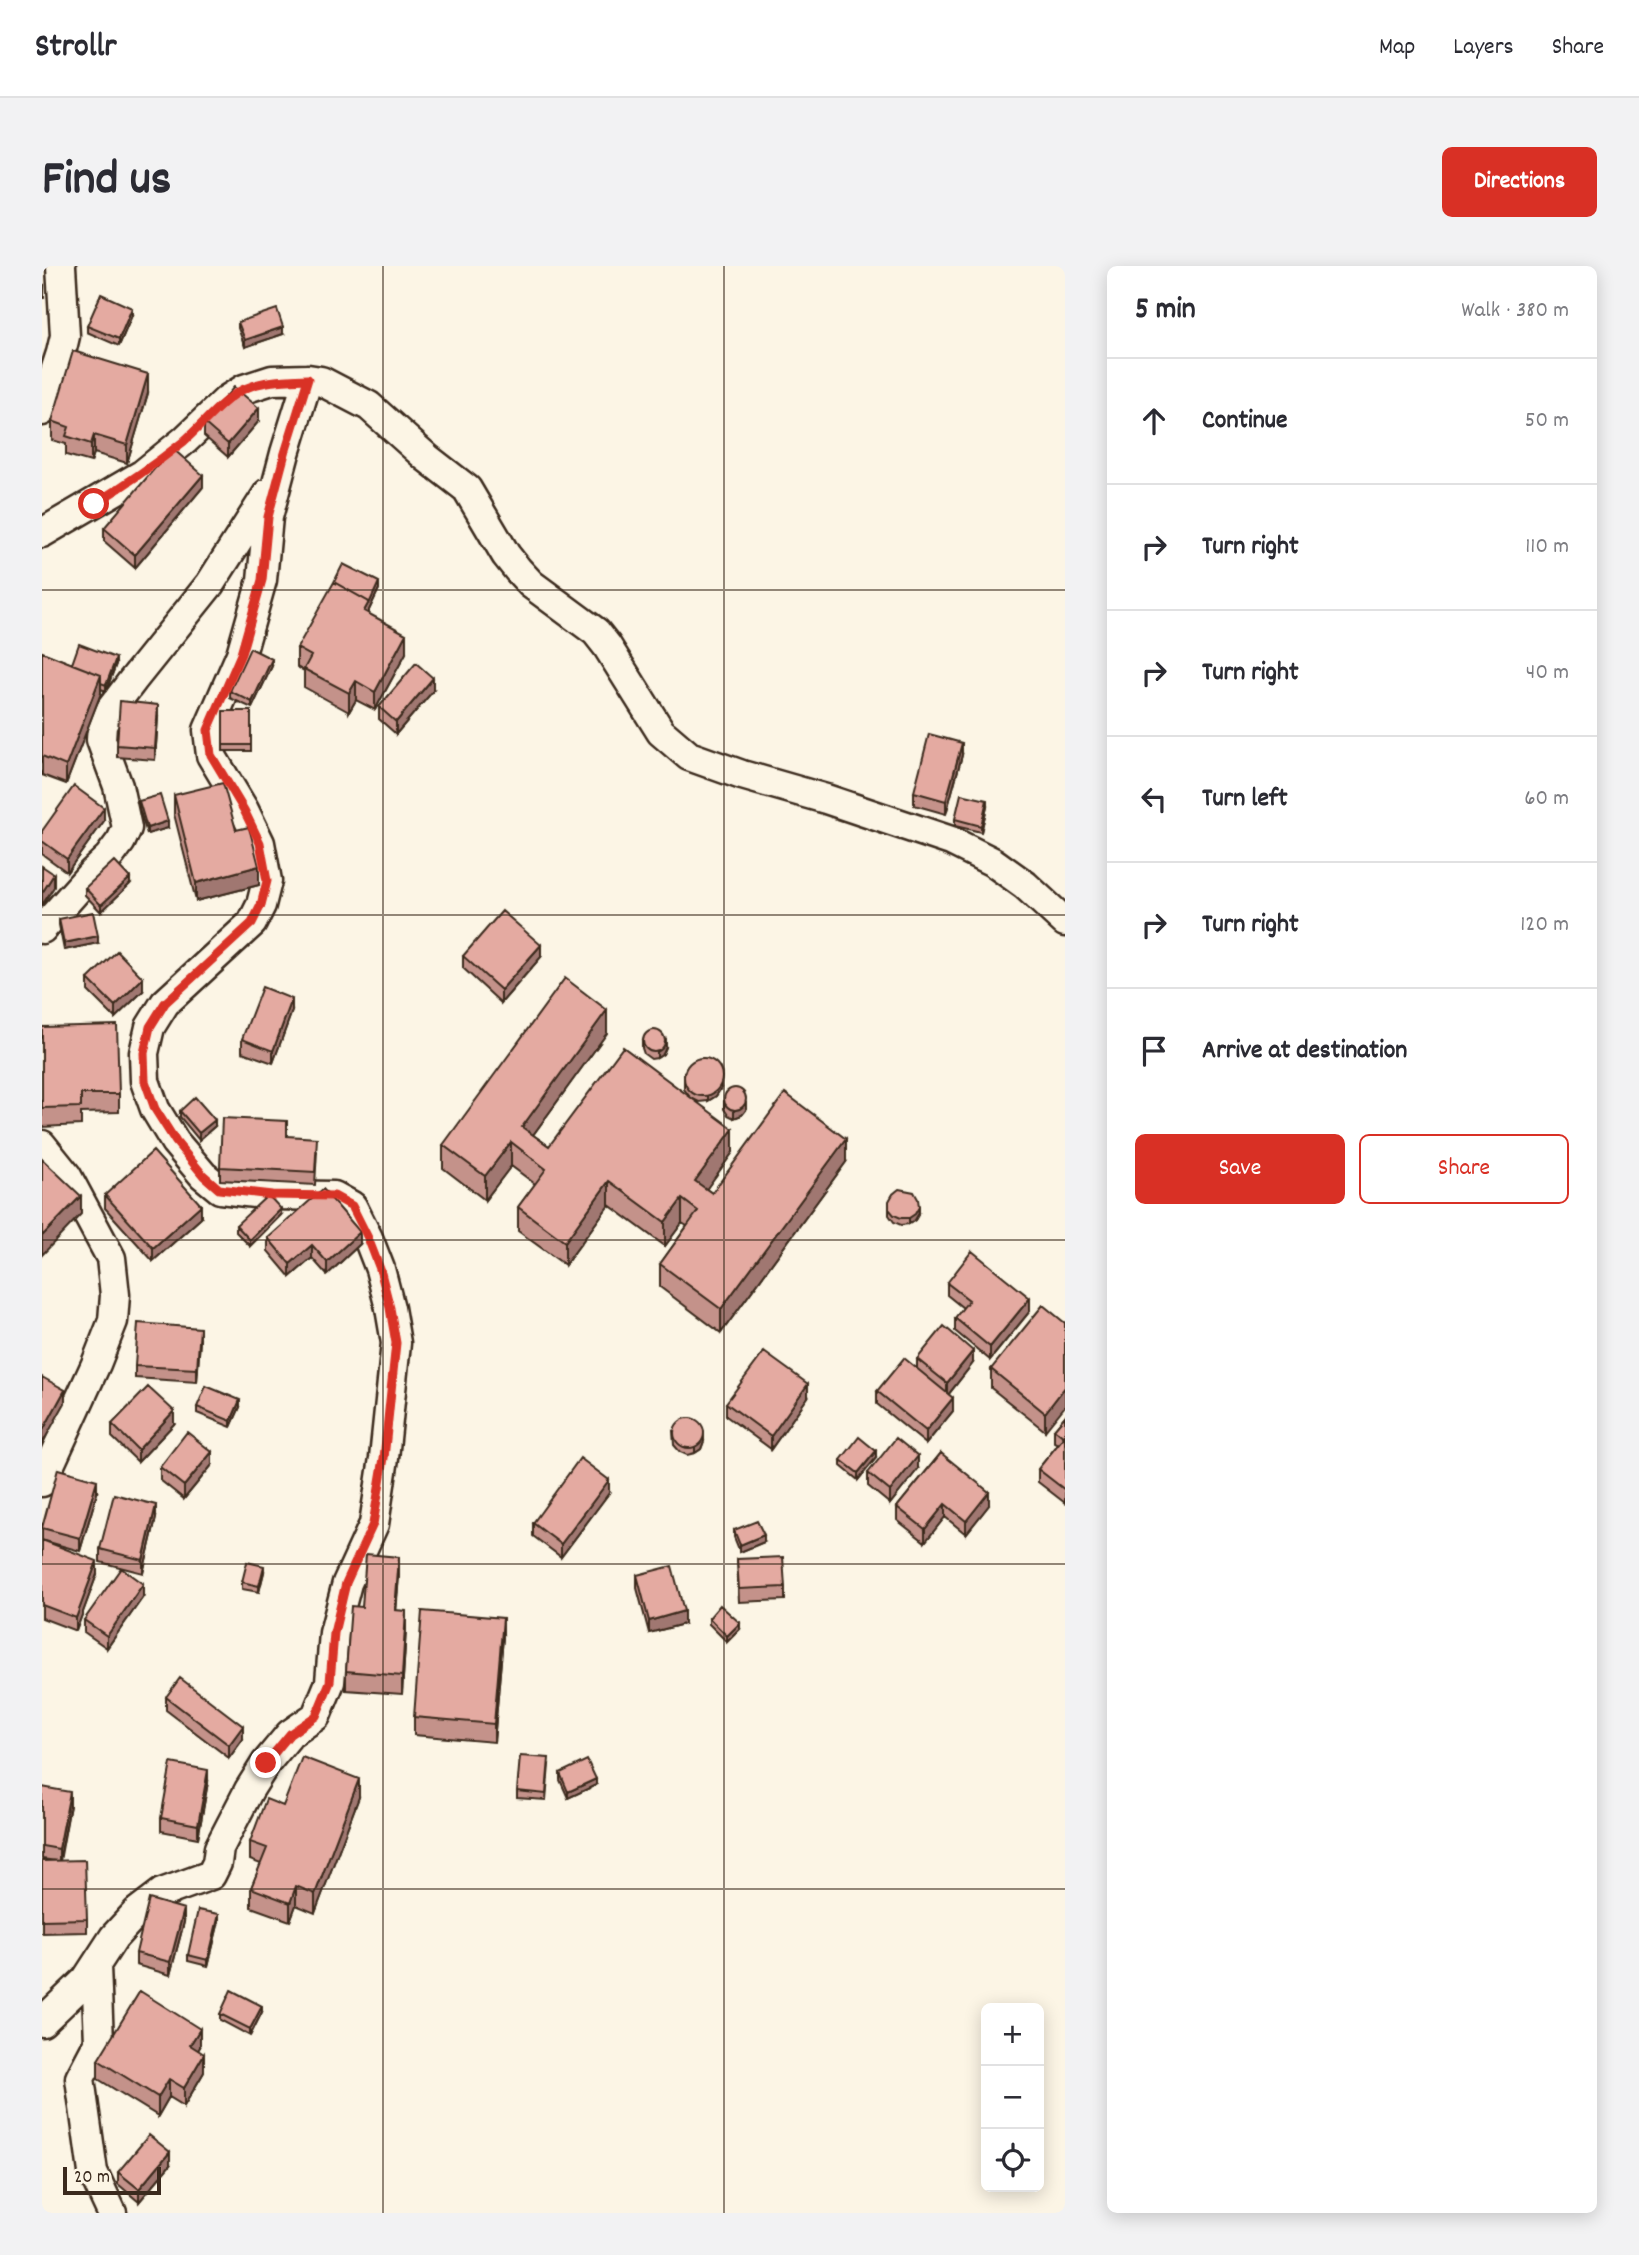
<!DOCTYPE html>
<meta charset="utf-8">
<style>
body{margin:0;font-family:Dekko,sans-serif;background:#f2f2f3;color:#2b2b33}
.controls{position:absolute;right:21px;bottom:21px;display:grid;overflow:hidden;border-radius:10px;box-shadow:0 4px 18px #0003}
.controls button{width:63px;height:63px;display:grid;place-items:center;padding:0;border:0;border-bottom:2px solid #e1e1e2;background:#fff;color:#2b2b33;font:35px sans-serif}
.scale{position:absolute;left:21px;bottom:18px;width:98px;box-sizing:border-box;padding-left:7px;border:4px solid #3b2a1e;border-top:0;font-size:19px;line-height:24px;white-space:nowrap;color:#3b2a1e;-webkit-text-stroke:5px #fcf5e5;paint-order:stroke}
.stop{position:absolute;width:21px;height:21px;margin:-16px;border:5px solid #d93025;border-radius:50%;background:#fff}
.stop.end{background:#d93025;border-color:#fff;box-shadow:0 2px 7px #0008}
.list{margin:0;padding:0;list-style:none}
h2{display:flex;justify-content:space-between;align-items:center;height:91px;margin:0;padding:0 28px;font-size:30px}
h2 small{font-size:23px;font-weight:400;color:#7c7c81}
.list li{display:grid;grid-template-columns:46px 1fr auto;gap:21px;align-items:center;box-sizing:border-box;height:126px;padding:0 28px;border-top:2px solid #e1e1e2}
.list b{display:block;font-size:26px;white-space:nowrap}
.list em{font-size:23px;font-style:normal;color:#7c7c81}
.actions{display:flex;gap:14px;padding:21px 28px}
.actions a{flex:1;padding:16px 0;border:2px solid #d93025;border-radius:10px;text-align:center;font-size:24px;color:#d93025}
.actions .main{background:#d93025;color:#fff}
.icon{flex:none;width:38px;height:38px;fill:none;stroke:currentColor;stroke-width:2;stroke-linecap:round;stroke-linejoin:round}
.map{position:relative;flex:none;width:1023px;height:1947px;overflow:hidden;border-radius:10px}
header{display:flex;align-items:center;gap:42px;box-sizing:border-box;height:98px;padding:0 35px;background:#fff;border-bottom:2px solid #e1e1e2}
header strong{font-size:33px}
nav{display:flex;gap:38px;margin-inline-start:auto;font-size:24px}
.intro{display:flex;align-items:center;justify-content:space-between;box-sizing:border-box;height:168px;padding:0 42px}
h1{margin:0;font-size:49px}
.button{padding:18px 32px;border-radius:10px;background:#d93025;color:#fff;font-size:24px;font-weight:700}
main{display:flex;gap:42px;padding:0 42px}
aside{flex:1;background:#fff;border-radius:10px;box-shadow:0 4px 18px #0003}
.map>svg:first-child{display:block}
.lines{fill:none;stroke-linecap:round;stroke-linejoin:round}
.street-casing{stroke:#3b2a1e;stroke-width:33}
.street{stroke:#fcf5e5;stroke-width:28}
.wall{fill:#c4928a;stroke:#3b2a1e;stroke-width:2}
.shaded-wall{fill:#a07771;stroke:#3b2a1e;stroke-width:2}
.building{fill:#e4aaa1;stroke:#3b2a1e;stroke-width:2}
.route{stroke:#d93025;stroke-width:9}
.grid{fill:none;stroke:#3b2a1e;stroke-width:2;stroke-opacity:0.55}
</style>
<header>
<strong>Strollr</strong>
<nav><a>Map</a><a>Layers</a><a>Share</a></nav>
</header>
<div class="intro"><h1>Find us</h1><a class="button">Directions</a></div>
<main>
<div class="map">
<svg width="1023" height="1947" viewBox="0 0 1023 1947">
<rect width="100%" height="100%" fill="#fcf5e5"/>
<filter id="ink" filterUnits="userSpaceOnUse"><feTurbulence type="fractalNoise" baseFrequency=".0143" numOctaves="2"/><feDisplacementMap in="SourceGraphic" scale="14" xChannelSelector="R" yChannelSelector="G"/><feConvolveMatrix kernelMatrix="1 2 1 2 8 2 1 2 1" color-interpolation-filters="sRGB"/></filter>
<g filter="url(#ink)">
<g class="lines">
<g class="street-casing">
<path id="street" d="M0,145L19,87L23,70L19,0
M0,267L101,208L143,174L186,133L202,123L230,114L266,113L279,115L327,140L385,192L425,223L464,289L476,304L489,318L554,366L565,380L619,466L647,490L700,509L784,533L909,575L951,596L983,619L1023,656
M0,663L50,607L67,591L79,575L85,562L76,520L59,474L60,459L69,443L91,414L168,318L226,227
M0,879L25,910L69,992L73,1029L71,1055L54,1098L0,1216
M54,1700L57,1776L38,1812L51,1906L70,1947
M0,1756L44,1714L72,1671L95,1646L120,1627L169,1609L175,1597L177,1582L207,1524L224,1497L248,1468L274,1450L288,1416L292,1367L305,1317L332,1258L342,1192L354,1077L348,1042L338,1003L326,972L310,940L292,930L230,929L178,923L161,909L133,876L113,843L103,815L102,787L108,761L123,737L210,657L219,639L225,615L218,577L202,544L169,489L166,464L199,388L220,314L226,251L243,187L266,113"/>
</g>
<use href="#street" class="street"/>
</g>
<path class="wall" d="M90,49L77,80L45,66V60Z
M196,56L241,68L203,81L196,62Z
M106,127L85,197L52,187L49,196L24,189V178L10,174V155Z
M217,155L186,191L162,170V157Z
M161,221L93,302L62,275V262Z
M337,323L327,344V348L364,387L333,444L314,434L307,446L262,421V405L255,401V382Z
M0,386L30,398H74L64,425L59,423V427L24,518L0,509Z
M230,400L210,442L188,432V425Z
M391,425L354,468L337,453V441Z
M181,445H209V485H181Z
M116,451L113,494L75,491V479Z
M920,489L904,548L872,539V526Z
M132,529L194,564L217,619L154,635L132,548Z
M97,535L126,562L105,568L97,542Z
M945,541L939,566L913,560V553Z
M62,555L25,606L0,588V565Z
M88,618L59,646L43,629V622Z
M17,653L56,677L22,684L17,659Z
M421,690L499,691L459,737L421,702Z
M46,713L101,725L73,752L46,725Z
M250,745L231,797L200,786V773Z
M0,761L77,828V846L39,847V859L0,861Z
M565,767L491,869L507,880L647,830L642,823V806L679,822L674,830L666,835L657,836L649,832L691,886L664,923L670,927L804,896L679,1067L618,1021V998L645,960L640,957L623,980L567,939L523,999L476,965V941L493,918L469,900L443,934L401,902V879Z
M600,775L624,781L621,788L615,792L609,793L602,788L600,782Z
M682,836L704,844L700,849L692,852L686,849L682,843Z
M138,845L173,860L157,874L138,851Z
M245,870L275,885L273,919L178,914V901Z
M63,929L159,952L111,995L63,942Z
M847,941L877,947L873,954L867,958L859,959L852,956L847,949Z
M239,949L208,980L194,966V959Z
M226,972L318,978L285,1009L270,992L248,1011L226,985Z
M905,1017L988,1045L948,1094L913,1065V1052L921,1042L905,1029Z
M1023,1057L1003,1165L949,1122V1103Z
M158,1074L155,1116L93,1112V1100Z
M875,1093L931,1097L907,1128L911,1145L884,1178L835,1138V1125L875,1103Z
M766,1131L729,1183L684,1150V1137Z
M155,1141H198L189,1161L155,1147Z
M1023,1150V1237L996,1216V1203L1016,1178L1012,1176V1163Z
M70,1158H132L96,1196L70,1171Z
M631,1165L662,1175L659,1183L653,1187L645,1189L638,1186L632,1179Z
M899,1187L947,1239L924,1268L903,1251L883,1276L855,1254V1241Z
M834,1192L816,1214L799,1200V1194Z
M170,1199L142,1233L118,1214V1201Z
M876,1203L848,1238L826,1220V1207Z
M55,1227L38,1285L3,1275L55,1308L34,1365L0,1352V1258Z
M567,1227L519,1291L491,1270V1257Z
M114,1252L101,1307L58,1296V1283Z
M692,1264L722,1276L698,1286L692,1271Z
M695,1293L743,1321V1334L697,1336Z
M222,1306L217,1326L200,1323V1316Z
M357,1309L354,1344L364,1363L360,1428L304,1424V1405Z
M595,1309L642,1358L607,1367L595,1322Z
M101,1331L65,1382L42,1366V1354Z
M667,1352L698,1363L685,1376L667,1358Z
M461,1371L452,1476L372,1469V1451Z
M124,1431L201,1473L187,1492L124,1444Z
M507,1499L504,1534L475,1532V1525Z
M518,1507L554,1519L526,1532L518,1514Z
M166,1516L156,1572L119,1565V1552Z
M0,1521L28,1539L18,1595L45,1653V1666L0,1667V1595H14L0,1593Z
M317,1531L273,1647L254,1639L248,1655L209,1641V1622L219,1598L208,1594V1576L241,1540Z
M177,1655L166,1700L146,1695V1689Z
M142,1656L128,1709L94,1699V1687Z
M220,1746L208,1770L178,1754V1748Z
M158,1781L156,1784L162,1806L142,1840L127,1831L116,1850L56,1813V1794Z
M128,1899L97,1936L76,1918V1906Z"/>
<path class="shaded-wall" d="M2,19V32H0V20Z
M90,42V49L77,80V73Z
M241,61V68L203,81V74Z
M106,108V127L85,197V179Z
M217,142V155L186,191V178Z
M52,169V187L49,196V178Z
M161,209V221L93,302V289Z
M337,316V323L327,344V354L322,345Z
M364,368V387L333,444V426Z
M74,392V398L64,425V419Z
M230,393V400L210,442V436Z
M59,409V427L24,518V500Z
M391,412V425L354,468V456Z
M314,415V434L307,446V427Z
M116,439V451L113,494V482Z
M920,477V489L904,548V535Z
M945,534V541L939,566V560Z
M62,542V555L25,606V593Z
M126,555V562L105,568V562Z
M217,600V619L154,635V617Z
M12,608V621L0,639V627Z
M88,612V618L59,646V639Z
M56,670V677L22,684V677Z
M499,679V691L459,737V724Z
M101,712V725L73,752V740Z
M250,733V745L231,797V785Z
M565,744V767L480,884V861Z
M624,774V781L621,788L615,792V786Z
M679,815V822L674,830L666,835V829Z
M704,837V844L700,849L692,852V845Z
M173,854V860L157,874V867Z
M691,863V886L653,939V915Z
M804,873V896L679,1067V1043Z
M469,876V900L443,934V910Z
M567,915V939L523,999V976Z
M39,930V948L0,989V970Z
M640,933V957L623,980V956Z
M159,939V952L111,995V982Z
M877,941V947L873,954L867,958V952Z
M239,943V949L208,980V974Z
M318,966V978L285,1009V996Z
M270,979V992L248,1011V998Z
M988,1032V1045L948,1094V1081Z
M158,1062V1074L155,1116V1103Z
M931,1085V1097L905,1130V1117Z
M766,1118V1131L729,1183V1170Z
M1023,1121V1140L1003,1165V1147Z
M23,1124V1137L0,1178V1166Z
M911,1132V1145L884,1178V1165Z
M198,1134V1141L189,1161V1155Z
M132,1145V1158L96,1196V1184Z
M662,1168V1175L659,1183L653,1187V1181Z
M834,1185V1192L816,1214V1207Z
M170,1186V1199L142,1233V1220Z
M876,1190V1203L848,1238V1225Z
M55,1214V1227L38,1285V1272Z
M567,1214V1227L519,1291V1278Z
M947,1226V1239L924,1268V1255Z
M903,1238V1251L883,1276V1263Z
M114,1239V1252L101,1307V1294Z
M722,1269V1276L698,1286V1279Z
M357,1291V1309L353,1362V1344Z
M55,1295V1308L34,1365V1352Z
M222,1300V1306L217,1326V1320Z
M101,1318V1331L65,1382V1370Z
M364,1345V1363L360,1428V1410Z
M642,1345V1358L607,1367V1355Z
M461,1352V1371L452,1476V1458Z
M698,1357V1363L685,1376V1370Z
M201,1460V1473L187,1492V1479Z
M166,1504V1516L156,1572V1559Z
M317,1513V1531L273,1647V1628Z
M554,1513V1519L526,1532V1526Z
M28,1526V1539L17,1596V1583Z
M254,1620V1639L248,1655V1637Z
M142,1643V1656L128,1709V1696Z
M177,1648V1655L166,1700V1694Z
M220,1740V1746L208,1770V1763Z
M158,1763V1781L148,1797V1779Z
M162,1788V1806L142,1840V1822Z
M127,1813V1831L116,1850V1831Z
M128,1886V1899L97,1936V1923Z"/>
<path class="building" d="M59,28L90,42L77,73L45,60Z
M235,43L241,61L203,74L196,56Z
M31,85L106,108L85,179L52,169L49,178L24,170L27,161L10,155Z
M192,121L217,142L186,178L162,157Z
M130,182L161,209L93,289L62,262Z
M301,298L337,316L327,338V336L292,316Z
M292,316L327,336L322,345L364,368L333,426L314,415L307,427L262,403L269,390L255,382Z
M37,378L74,392L64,419L59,417V409L30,398Z
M208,382L230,393L210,436L188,425Z
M0,386L59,409L24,500L0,490Z
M374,397L391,412L354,456L337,441Z
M78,435L116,439L113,482L75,479Z
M181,445H209V479H181Z
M887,468L920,477L904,535L872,526Z
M181,517L194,564L207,561L217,600L154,617L132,529Z
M32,520L62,542L25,593L0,575V565Z
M919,528L945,534L939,560L913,553Z
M118,529L126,555L105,562L97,535Z
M72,595L88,612L59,639L43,622Z
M0,600L12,608L0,627Z
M460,645L499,679L459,724L421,690Z
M51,646L56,670L22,677L17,653Z
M75,685L101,712L73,740L46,713Z
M523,712L565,744L480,861L507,880L581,781L691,863L653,915L670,927L743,827L804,873L679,1043L618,998L656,945L640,933L623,956L567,915L523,976L476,941L504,903L469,876L443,910L401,879Z
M220,721L250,733L231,785L200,773Z
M75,759L77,828H39V841L0,842V761Z
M601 775a11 11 0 1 1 22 0a11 11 0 1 1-22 0Z
M642 811a19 19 0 1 1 38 0a19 19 0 1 1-38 0Z
M682 833a11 11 0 1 1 22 0a11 11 0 1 1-22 0Z
M153,831L173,854L157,867L138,845Z
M180,852L245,855V870L275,872L273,906L178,901Z
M111,885L159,939L111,982L63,929Z
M0,893L39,930L0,970Z
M281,923L318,966L285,996L270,979L248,998L226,972Z
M857,923L872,926L876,933L877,941L873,948L867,952H859L852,949L847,943V935L851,928Z
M226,929L239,943L208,974L194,959Z
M930,985L988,1032L948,1081L913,1052L927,1034L905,1017Z
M1001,1039L1023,1057V1121L1003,1147L949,1103Z
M96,1057L158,1062L155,1103L93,1100Z
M902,1060L931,1085L905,1117L875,1093Z
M722,1086L766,1118L729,1170L684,1137Z
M862,1092L911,1132L884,1165L835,1125Z
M0,1111L23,1124L0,1166Z
M164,1120L198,1134L189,1155L155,1141Z
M106,1121L132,1145L96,1184L70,1158Z
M1023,1150V1224L996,1203L1022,1171L1012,1163Z
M632 1167a15 15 0 1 1 30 0a15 15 0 1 1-30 0Z
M145,1166L170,1186L142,1220L118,1201Z
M817,1171L834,1185L816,1207L799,1194Z
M854,1172L876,1190L848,1225L826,1207Z
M899,1187L947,1226L924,1255L903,1238L883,1263L855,1241Z
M538,1192L567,1214L519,1278L491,1257Z
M16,1203L55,1214L38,1272L0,1262Z
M72,1228L114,1239L101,1294L58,1283Z
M715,1255L722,1269L698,1279L692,1264Z
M0,1274L55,1295L34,1352L0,1339Z
M324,1288L357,1291L353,1344L364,1345L360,1410L304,1405L309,1340L320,1341Z
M741,1291L743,1321L697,1323L695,1293Z
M205,1296L222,1300L217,1320L200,1316Z
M630,1300L642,1345L607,1355L595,1309Z
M79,1302L101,1318L65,1370L42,1354Z
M678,1339L698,1357L685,1370L667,1352Z
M380,1345L461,1352L452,1458L372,1451Z
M138,1412L201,1460L187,1479L124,1431Z
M478,1490L507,1492L504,1528L475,1525Z
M260,1491L317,1513L273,1628L254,1620L248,1637L209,1622L225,1582L208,1576L224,1533L241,1540Z
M545,1494L554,1513L526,1526L518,1507Z
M129,1497L166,1504L156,1559L119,1552Z
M0,1521L28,1526L17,1583L0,1580Z
M43,1594L45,1653L0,1654V1595Z
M107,1633L142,1643L128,1696L94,1687Z
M156,1644L177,1648L166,1694L146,1689Z
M189,1724L220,1740L208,1763L178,1748Z
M98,1725L158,1763L148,1779L162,1788L142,1822L127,1813L116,1831L56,1794Z
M107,1869L128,1886L97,1923L76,1906Z"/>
</g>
<g class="lines" filter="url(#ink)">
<path class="route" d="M52,238C83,219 112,199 141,176C161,159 178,135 202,123C222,114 244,114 266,113L243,187L226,251L220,314L199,388L166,464L169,489L202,544L218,577L225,615L219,639L210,657L123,737L108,761L102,787L103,815L113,843L134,876L161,909L177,923L230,929L292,930L310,940L326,972L338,1003L348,1042L354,1077L342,1192L331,1258L304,1317L292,1367L288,1416L274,1450L248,1468L224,1497"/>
</g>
<path class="grid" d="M341,0V1947M682,0V1947M0,324H1023M0,649H1023M0,974H1023M0,1298H1023M0,1623H1023"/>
</svg>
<div class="controls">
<button>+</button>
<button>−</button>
<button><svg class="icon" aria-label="locate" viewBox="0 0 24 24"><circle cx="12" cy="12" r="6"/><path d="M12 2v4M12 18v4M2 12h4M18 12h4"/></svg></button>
</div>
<div class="scale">20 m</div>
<div class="stop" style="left:52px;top:238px"></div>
<div class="stop end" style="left:224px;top:1497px"></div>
</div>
<aside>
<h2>5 min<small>Walk · 380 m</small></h2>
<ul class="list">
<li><svg class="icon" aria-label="ahead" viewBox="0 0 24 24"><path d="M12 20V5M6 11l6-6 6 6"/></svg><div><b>Continue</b></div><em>50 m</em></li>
<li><svg class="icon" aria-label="right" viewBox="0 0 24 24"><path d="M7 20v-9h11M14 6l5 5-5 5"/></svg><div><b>Turn right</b></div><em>110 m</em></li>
<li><svg class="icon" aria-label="right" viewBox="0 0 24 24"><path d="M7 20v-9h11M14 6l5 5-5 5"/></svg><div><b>Turn right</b></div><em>40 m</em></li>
<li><svg class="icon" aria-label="left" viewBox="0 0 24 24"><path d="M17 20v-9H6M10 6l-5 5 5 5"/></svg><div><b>Turn left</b></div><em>60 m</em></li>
<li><svg class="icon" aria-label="right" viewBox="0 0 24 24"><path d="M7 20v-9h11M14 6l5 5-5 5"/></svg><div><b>Turn right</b></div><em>120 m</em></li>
<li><svg class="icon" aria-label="arrive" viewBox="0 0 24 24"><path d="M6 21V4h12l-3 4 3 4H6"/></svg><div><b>Arrive at destination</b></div></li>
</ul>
<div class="actions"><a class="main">Save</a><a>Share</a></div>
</aside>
</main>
